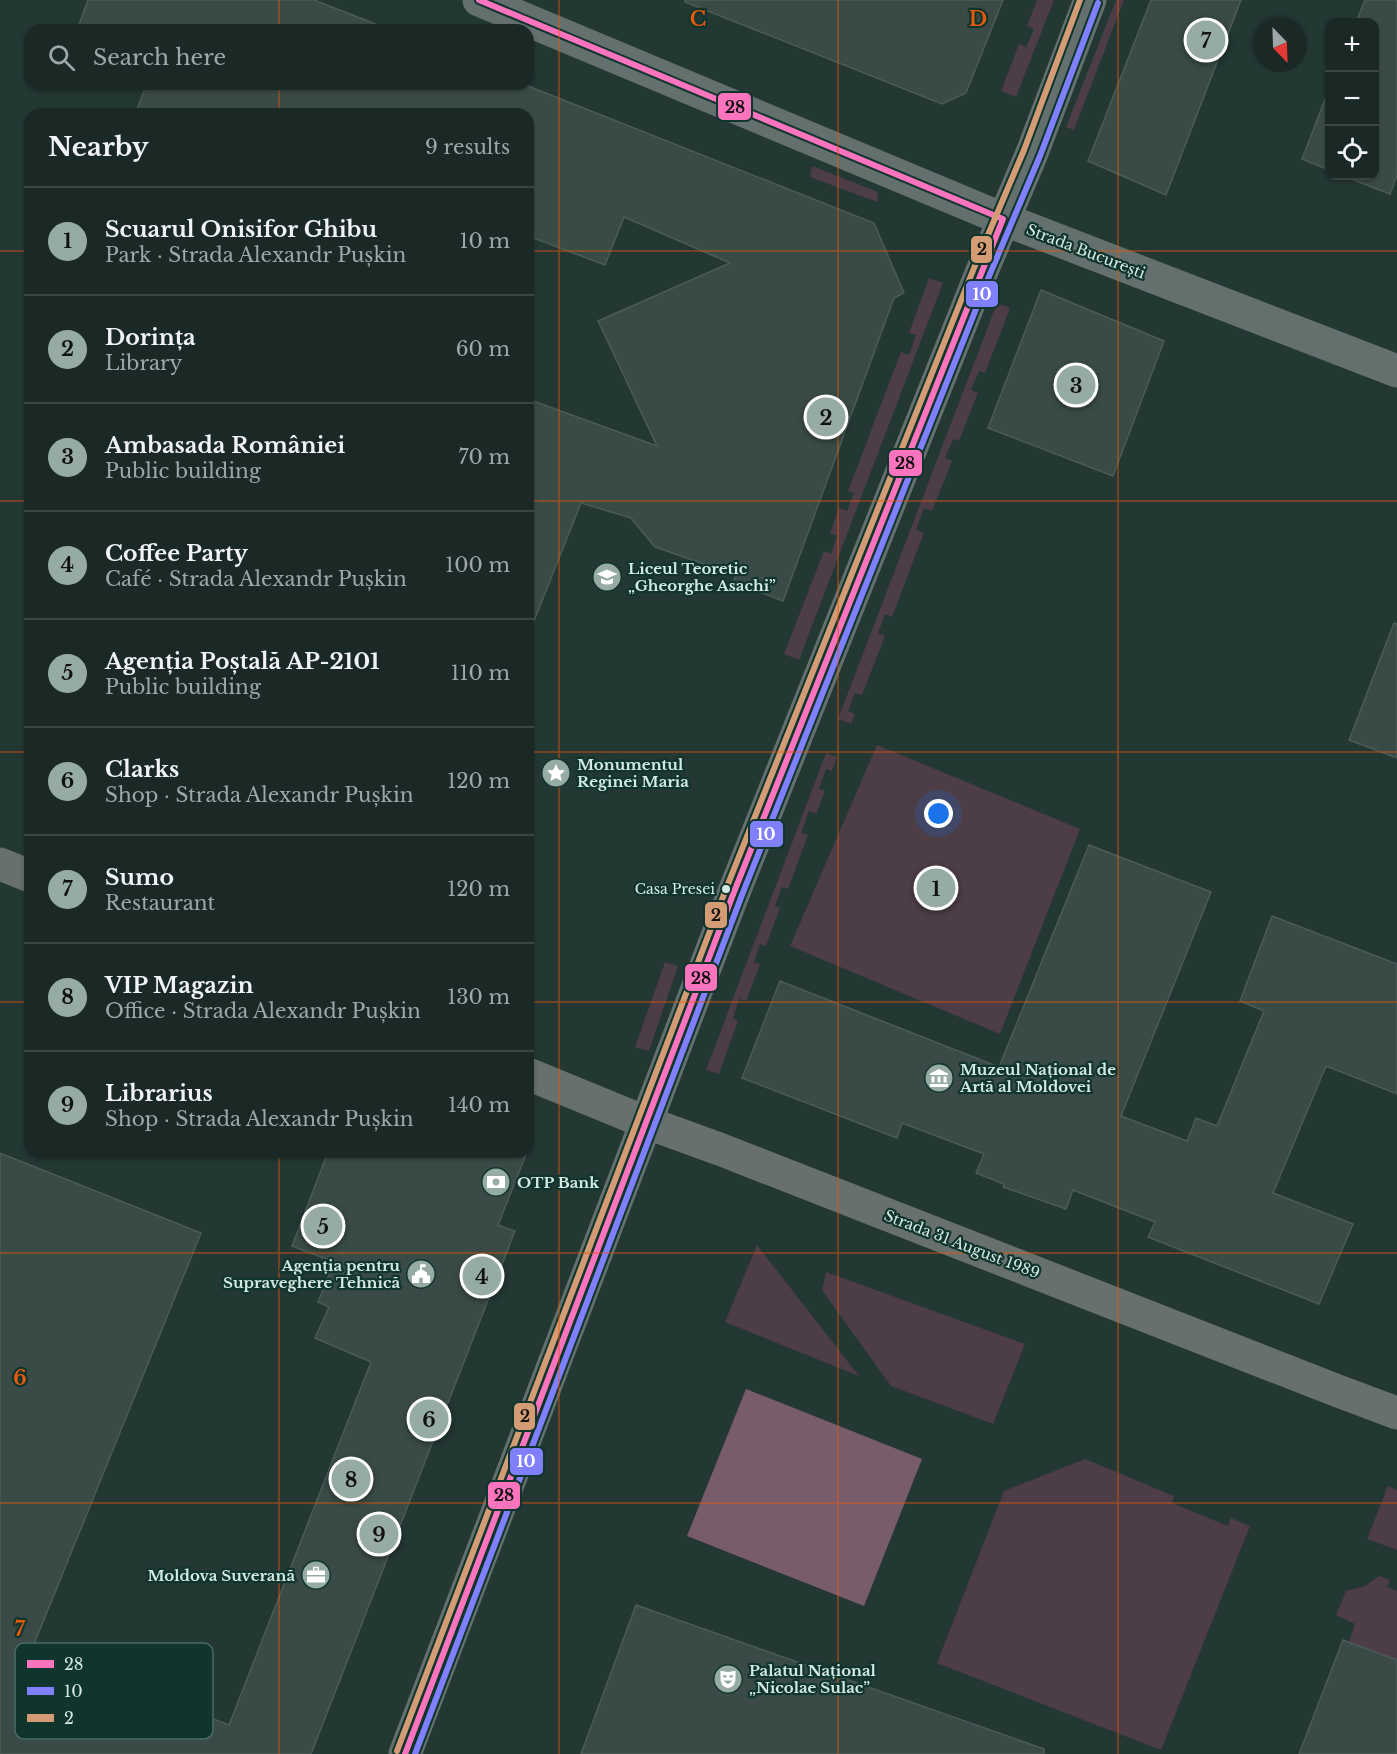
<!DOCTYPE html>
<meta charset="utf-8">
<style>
body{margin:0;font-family:"Libre Baskerville",serif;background:#23312e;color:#f1f3f6}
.controls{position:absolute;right:18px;top:18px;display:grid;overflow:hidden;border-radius:12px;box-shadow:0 2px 4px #0004}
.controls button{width:54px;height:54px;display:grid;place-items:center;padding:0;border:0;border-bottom:2px solid #384543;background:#1a2926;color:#f1f3f6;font:30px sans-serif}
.compass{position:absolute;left:1253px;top:18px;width:54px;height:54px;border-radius:50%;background:#1a2926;box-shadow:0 2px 4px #0004;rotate:157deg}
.you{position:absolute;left:939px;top:814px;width:21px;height:21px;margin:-15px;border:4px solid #fff;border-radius:50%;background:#1a73e8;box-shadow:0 0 0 9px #1a73e833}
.badge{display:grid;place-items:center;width:39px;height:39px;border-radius:50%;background:#97aba5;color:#111;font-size:20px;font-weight:700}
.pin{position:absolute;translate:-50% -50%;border:3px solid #fff;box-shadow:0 2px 6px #0006}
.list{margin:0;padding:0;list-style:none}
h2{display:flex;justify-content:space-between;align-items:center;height:78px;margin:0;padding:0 24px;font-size:26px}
h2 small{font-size:20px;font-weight:400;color:#9fa6a7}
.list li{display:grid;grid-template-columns:39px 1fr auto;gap:18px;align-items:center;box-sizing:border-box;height:108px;padding:0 24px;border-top:2px solid #384543}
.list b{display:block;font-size:22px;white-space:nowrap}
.list p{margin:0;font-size:20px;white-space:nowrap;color:#9fa6a7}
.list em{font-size:20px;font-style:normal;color:#9fa6a7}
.icon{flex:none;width:33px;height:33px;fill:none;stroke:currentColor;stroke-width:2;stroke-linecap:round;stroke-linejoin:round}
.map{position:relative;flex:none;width:1397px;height:1754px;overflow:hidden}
.search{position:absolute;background:#1a2926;box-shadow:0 2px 4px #0004;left:24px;top:24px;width:510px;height:66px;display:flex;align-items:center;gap:15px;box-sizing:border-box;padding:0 21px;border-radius:18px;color:#9fa6a7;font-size:22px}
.panel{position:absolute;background:#1a2926;box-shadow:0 2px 4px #0004;left:24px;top:108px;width:510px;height:1050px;border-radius:18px}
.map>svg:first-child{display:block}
.green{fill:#4c3d46}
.water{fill:#795c6b}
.building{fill:#3a4b47;stroke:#4b5b57;stroke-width:1.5}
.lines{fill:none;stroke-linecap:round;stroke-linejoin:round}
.minor{stroke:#68706e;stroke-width:33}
.major{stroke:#64706e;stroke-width:33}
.bus-1-casing{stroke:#10352d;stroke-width:10}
.bus-2-casing{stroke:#10352d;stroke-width:10}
.bus-3-casing{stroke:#10352d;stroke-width:10}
.bus-1{stroke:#fc73be;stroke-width:6}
.bus-2{stroke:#8080ff;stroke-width:6}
.bus-3{stroke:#d39c74;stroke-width:6}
.grid{fill:none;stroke:#e8590c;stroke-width:1.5;stroke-opacity:0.55}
.bus-dot{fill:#d5e9e3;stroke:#10352d;stroke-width:2}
.labels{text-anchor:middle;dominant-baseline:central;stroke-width:4.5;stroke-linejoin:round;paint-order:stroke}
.bus-label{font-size:14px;fill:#d5e9e3;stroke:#10352d;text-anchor:end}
.street-label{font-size:15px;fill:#d5e9e3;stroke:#10352d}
.poi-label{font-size:15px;font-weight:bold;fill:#d5e9e3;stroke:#10352d;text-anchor:start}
.key{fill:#10352d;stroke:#4b6b64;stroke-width:1.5}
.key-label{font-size:16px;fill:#d5e9e3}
.grid-label{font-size:20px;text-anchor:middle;font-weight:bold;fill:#e8590c;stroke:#10352d;stroke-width:4.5;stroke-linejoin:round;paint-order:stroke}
.line-badge{stroke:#10352d;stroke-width:2}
.badge-label{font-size:16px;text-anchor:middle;font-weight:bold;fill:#fff}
.pale-badge-label{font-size:16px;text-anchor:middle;font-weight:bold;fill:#111}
</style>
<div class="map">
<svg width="1397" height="1754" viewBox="0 0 1397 1754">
<rect width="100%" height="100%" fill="#233733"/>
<path class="green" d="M1037,0H1054L1016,97L1001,91L1019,44L1026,47L1034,29L1027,26Z
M1116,0H1124L1074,130L1066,127Z
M812,166L878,192L877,202L810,177Z
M929,278L943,283L799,660L784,654L824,551L831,554L837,536L830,533L839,508L847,511L854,493L848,491L901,352L909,355L916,335L909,333Z
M997,303L1010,308L985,373L979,371L971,390L978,393L959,441L953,439L945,458L952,461L932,511L924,508L916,530L924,533L892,617L885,614L878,633L885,636L862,695L855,693L848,711L855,714L851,724L838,719Z
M877,745L1080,829L1000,1034L790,946Z
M826,753L837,757L832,771L826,769L819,789L825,791L816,814L809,811L801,833L808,835L788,889L782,887L775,906L780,908L766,946L760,944L754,962L760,964L746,1001L739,999L733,1018L738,1021L719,1074L706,1070Z
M665,962L678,966L649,1051L635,1047Z
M757,1245L859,1376L725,1322Z
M826,1272L1025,1344L993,1424L891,1386L822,1290Z
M1085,1459L1174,1496L1172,1503L1228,1526L1231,1518L1250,1526L1161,1750L937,1663L1004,1491Z
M1388,1486L1397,1490V1550L1367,1539Z
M1379,1576L1390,1580L1387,1587L1397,1591V1660L1349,1642L1355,1624L1336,1615L1346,1591L1365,1586Z"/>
<path class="water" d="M746,1389L922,1459L864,1606L687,1536Z"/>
<path class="building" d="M88,0H314L391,30H77Z
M685,0H1003L966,93L942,104L685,2Z
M1151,0H1241L1166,195L1088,161Z
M1365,0H1397V175L1390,194L1343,176H1374V22H1356Z
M147,84H523L874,223L904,293L894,298L783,601L733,582L736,575L655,547L631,518L581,503L530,631H528V399L657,446L598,321L730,263L624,217L605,265L528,236V114H135Z
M1329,89V170L1302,159Z
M1041,290L1164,341L1113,476L988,428Z
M1394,623L1397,624V758L1349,740Z
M1089,845L1211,892L1121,1116L1187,1141L1196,1118L1217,1126L1264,1011L1240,1001L1272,916L1397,964V1094L1326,1066L1273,1193L1353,1224L1319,1304L1148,1237L1155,1222L1073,1190L1066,1209L1003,1187L1004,1184L976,1173L984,1154L902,1123L897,1138L742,1078L780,981L999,1067Z
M328,1152H527L498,1225L515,1231L311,1754H0V1153L201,1233L32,1649L229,1725L371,1362L315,1338L329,1307L318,1302L334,1262L292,1246Z
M636,1605L1044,1749V1754H581Z
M1343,1640L1397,1660V1754H1299Z"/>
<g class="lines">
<path class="minor" d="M0,864L30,876
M528,1074L645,1122L722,1150L1338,1391L1397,1413"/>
<path class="major" d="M479,0L1003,219L1397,371
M405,1754L734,892L982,271L1032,153L1090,0"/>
<g class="bus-1-casing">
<path id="bus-1" d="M405,1754L734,892L1003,219L479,0"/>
</g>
<g class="bus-2-casing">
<path id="bus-2" d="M415,1754L742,895L990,274L1040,156L1098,3"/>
</g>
<g class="bus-3-casing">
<path id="bus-3" d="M397,1751L726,889L974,268L1024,150L1080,0"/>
</g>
<use href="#bus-1" class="bus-1"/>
<use href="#bus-2" class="bus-2"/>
<use href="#bus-3" class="bus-3"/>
</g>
<path class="grid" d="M279,0V30M559,0V1754M838,0V1754M1118,0V1754M279,84V114M0,251H30M528,251H1397M0,501H30M528,501H1397M0,752H30M528,752H1397M0,1002H30M528,1002H1397M279,1152V1754M0,1253H1397M0,1503H1397"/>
<defs>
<g id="school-disc" transform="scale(1.5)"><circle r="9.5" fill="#97aba5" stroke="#10352d"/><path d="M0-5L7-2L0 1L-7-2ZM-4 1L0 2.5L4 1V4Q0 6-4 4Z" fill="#fff"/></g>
<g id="sight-disc" transform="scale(1.5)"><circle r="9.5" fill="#97aba5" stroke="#10352d"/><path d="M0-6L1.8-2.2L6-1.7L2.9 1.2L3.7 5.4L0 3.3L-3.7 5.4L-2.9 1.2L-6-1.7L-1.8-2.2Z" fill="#fff"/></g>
<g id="museum-disc" transform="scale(1.5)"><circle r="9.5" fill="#97aba5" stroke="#10352d"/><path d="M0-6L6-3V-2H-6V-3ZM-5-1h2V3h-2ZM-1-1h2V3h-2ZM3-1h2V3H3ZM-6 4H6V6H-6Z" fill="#fff"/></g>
<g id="bank-disc" transform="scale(1.5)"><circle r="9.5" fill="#97aba5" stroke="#10352d"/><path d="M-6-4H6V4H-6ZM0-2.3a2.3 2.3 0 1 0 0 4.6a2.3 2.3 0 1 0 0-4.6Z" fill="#fff"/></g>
<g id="civic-disc" transform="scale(1.5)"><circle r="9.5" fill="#97aba5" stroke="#10352d"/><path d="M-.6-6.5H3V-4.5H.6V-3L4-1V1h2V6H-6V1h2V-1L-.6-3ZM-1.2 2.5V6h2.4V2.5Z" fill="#fff"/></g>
<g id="office-disc" transform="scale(1.5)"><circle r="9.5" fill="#97aba5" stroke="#10352d"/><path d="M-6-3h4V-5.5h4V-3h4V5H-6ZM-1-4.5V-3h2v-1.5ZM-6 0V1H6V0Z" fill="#fff"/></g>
<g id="theatre-disc" transform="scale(1.5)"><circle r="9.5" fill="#97aba5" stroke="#10352d"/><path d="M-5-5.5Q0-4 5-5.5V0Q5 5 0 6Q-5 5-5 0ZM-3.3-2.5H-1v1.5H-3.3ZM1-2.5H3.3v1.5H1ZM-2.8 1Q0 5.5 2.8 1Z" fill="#fff"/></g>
</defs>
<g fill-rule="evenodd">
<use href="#school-disc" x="607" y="577"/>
<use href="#sight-disc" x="556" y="773"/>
<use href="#museum-disc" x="939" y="1078"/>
<use href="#bank-disc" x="496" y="1182"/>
<use href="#civic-disc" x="421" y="1274"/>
<use href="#office-disc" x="316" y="1575"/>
<use href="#theatre-disc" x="728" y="1679"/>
</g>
<circle class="bus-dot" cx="726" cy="889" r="5"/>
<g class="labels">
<g class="bus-label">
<text x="715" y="889">Casa Presei</text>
</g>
<g class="street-label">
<text transform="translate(1086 251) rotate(21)">Strada București</text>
<text transform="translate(962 1244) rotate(21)">Strada 31 August 1989</text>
</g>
<g class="poi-label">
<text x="628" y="568">Liceul Teoretic<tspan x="628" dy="17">„Gheorghe Asachi”</tspan></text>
<text x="577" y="764">Monumentul<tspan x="577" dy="17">Reginei Maria</tspan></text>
<text x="960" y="1069">Muzeul Național de<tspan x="960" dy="17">Artă al Moldovei</tspan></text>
<text x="517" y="1182">OTP Bank</text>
<text x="400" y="1265" text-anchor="end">Agenția pentru<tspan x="400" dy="17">Supraveghere Tehnică</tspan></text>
<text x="295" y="1575" text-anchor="end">Moldova Suverană</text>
<text x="749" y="1670">Palatul Național<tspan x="749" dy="17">„Nicolae Sulac”</tspan></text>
</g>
</g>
<rect x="15" y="1643" width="198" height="96" rx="9" class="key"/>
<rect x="27" y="1660" width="27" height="8" fill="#fc73be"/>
<rect x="27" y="1687" width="27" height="8" fill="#8080ff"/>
<rect x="27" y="1714" width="27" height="8" fill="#d39c74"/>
<g class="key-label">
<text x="64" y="1670">28</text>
<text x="64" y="1697">10</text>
<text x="64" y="1724">2</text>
</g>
<g class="grid-label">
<text x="698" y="26">C</text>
<text x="978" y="26">D</text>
<text x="20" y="1385">6</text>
<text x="20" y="1636">7</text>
</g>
<g class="line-badge">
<rect x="717" y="92" width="35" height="29" rx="6" fill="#fc73be"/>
<rect x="970" y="235" width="23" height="29" rx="6" fill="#d39c74"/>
<rect x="965" y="280" width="34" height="28" rx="6" fill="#8080ff"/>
<rect x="888" y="449" width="35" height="28" rx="6" fill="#fc73be"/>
<rect x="749" y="820" width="35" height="28" rx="6" fill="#8080ff"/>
<rect x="704" y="901" width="24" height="28" rx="6" fill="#d39c74"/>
<rect x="684" y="963" width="34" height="29" rx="6" fill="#fc73be"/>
<rect x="513" y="1402" width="23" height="29" rx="6" fill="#d39c74"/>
<rect x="509" y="1447" width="35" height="29" rx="6" fill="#8080ff"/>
<rect x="487" y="1481" width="34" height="29" rx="6" fill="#fc73be"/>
</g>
<g class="badge-label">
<text x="982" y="300">10</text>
<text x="766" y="840">10</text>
<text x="526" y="1467">10</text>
</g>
<g class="pale-badge-label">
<text x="735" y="113">28</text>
<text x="982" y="255">2</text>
<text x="905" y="469">28</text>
<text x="716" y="921">2</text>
<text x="701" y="984">28</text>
<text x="525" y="1422">2</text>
<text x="504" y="1501">28</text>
</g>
</svg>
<div class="controls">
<button>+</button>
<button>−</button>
<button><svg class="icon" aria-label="locate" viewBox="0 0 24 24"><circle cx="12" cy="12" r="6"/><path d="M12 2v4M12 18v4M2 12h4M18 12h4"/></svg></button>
</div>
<svg class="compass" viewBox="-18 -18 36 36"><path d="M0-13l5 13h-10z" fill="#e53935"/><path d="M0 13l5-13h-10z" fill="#9fa6a7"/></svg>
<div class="you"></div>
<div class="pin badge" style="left:936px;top:888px">1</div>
<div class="pin badge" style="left:826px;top:417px">2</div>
<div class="pin badge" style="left:1076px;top:385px">3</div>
<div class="pin badge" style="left:482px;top:1276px">4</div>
<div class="pin badge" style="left:323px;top:1226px">5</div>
<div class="pin badge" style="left:429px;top:1419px">6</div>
<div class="pin badge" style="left:1206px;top:40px">7</div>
<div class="pin badge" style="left:351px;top:1479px">8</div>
<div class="pin badge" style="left:379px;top:1534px">9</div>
<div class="search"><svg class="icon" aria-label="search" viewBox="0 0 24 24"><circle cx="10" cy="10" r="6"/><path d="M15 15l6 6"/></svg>Search here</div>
<section class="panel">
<h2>Nearby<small>9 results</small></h2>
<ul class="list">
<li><span class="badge">1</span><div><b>Scuarul Onisifor Ghibu</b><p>Park · Strada Alexandr Pușkin</p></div><em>10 m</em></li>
<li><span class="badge">2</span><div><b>Dorința</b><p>Library</p></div><em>60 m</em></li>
<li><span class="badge">3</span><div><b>Ambasada României</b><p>Public building</p></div><em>70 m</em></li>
<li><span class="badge">4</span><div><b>Coffee Party</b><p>Café · Strada Alexandr Pușkin</p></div><em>100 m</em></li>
<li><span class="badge">5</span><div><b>Agenția Poștală AP-2101</b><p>Public building</p></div><em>110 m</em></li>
<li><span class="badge">6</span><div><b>Clarks</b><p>Shop · Strada Alexandr Pușkin</p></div><em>120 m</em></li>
<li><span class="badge">7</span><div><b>Sumo</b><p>Restaurant</p></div><em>120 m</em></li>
<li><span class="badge">8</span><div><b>VIP Magazin</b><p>Office · Strada Alexandr Pușkin</p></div><em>130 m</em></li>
<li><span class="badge">9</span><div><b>Librarius</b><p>Shop · Strada Alexandr Pușkin</p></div><em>140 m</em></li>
</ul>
</section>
</div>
